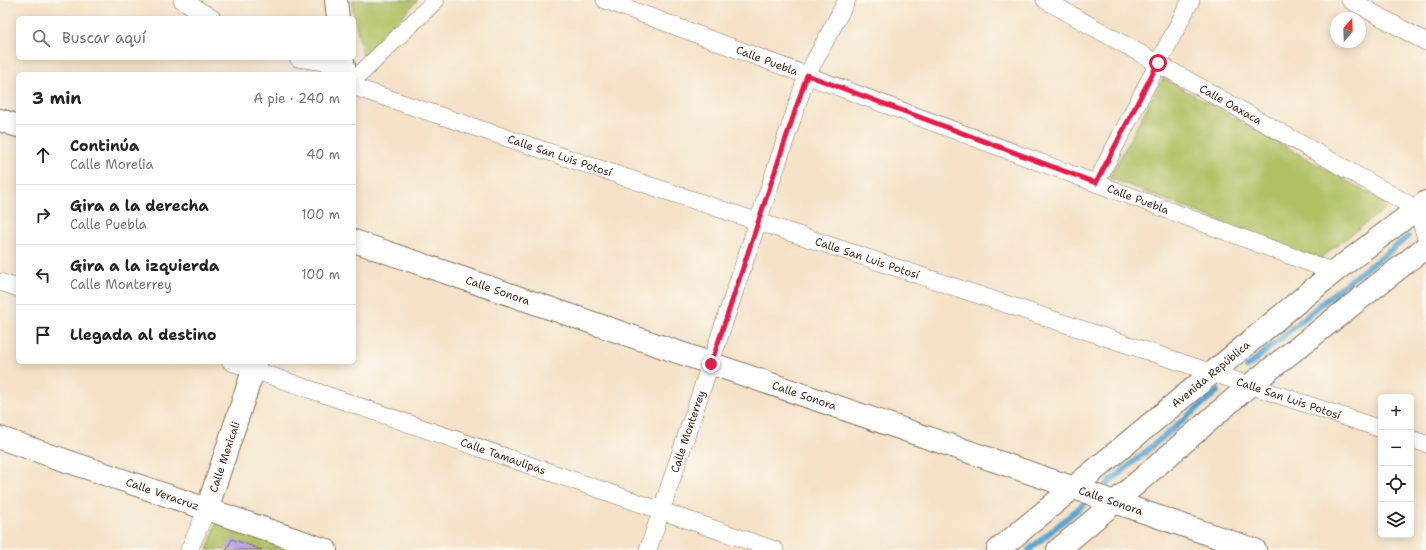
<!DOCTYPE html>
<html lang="es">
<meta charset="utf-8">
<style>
body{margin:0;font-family:"Shantell Sans",sans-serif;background:#f2f2f2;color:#222}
.controls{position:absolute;right:12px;bottom:12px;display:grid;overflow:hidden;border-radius:6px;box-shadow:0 2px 10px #0003}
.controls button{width:36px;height:36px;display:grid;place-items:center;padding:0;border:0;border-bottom:1px solid #e0e0e0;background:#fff;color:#222;font:20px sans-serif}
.compass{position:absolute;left:1330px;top:12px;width:36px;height:36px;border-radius:50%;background:#fff;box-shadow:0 2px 10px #0003;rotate:19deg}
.stop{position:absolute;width:12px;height:12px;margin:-9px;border:3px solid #e11d48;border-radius:50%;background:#fff}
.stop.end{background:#e11d48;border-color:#fff;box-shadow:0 1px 4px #0008}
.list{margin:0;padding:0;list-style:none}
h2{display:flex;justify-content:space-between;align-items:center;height:52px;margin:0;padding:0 16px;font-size:17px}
h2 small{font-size:13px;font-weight:400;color:#767676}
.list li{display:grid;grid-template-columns:26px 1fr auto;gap:12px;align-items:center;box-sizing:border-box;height:60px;padding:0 16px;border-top:1px solid #e0e0e0}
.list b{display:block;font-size:15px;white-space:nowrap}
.list p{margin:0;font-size:13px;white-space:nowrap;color:#767676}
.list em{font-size:13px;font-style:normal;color:#767676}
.icon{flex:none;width:22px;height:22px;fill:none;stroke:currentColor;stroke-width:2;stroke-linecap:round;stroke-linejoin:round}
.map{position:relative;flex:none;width:1426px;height:550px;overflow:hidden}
.search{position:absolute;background:#fff;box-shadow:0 2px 10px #0003;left:16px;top:16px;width:340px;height:44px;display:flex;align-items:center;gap:10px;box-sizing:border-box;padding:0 14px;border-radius:6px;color:#767676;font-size:15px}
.panel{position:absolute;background:#fff;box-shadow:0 2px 10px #0003;left:16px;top:72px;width:340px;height:292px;border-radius:6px}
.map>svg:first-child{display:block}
.green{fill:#b0c165;stroke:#767642}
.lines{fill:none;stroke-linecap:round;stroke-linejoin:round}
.stream{stroke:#56a4cf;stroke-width:6}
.building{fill:#bca2e6}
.street-casing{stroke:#7c6a5a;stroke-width:18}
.secondary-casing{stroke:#7c6a5a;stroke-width:24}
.street{stroke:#fff;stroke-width:17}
.secondary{stroke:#fff;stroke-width:22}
.route{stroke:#e11d48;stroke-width:5}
.labels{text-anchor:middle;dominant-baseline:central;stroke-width:3.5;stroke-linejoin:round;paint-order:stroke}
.street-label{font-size:11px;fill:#3b2a1e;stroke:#fbf7ec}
</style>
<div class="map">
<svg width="1426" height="550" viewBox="0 0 1426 550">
<rect width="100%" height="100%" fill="#fbf7ec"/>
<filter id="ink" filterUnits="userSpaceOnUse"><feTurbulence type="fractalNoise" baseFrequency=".025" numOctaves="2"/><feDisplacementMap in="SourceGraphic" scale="8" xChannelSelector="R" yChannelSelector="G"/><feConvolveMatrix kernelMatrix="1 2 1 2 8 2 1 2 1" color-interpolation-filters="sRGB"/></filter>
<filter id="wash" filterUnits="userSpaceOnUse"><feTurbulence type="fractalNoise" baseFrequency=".012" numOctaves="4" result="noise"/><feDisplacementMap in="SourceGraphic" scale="16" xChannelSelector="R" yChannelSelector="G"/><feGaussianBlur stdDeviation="0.9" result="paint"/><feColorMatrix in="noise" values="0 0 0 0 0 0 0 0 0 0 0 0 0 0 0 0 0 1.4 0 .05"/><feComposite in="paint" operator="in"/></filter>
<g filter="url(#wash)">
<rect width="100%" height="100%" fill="#f5e2c8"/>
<path class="green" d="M353,0H418L363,56L353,11Z
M1163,78L1390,205L1319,259L1109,178Z
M218,519L307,550H207Z"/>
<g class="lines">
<path class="stream" d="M1247,367L1340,288L1408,237
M1107,484L1218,391
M1029,550L1086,502"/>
</g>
<g id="blocks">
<path class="building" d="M232,539L262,550H226Z"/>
</g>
</g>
<g filter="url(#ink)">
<use href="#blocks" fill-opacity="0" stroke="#7c6a5a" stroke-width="1"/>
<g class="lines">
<g class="street-casing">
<g id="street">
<path d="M182,0L212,18"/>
<path id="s1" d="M605,0L1334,272"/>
<path id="s2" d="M1045,0L1417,209L1426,238"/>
<path d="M1350,0L1426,42"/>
<path d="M298,58L343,65"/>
<path d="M354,80L436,0"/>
<path id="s3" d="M354,87L1381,429"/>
<path d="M1096,183L1191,0"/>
<path d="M0,282L18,288"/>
<path id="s4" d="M231,362L775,550"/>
<path d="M1411,439L1426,444"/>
<path d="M189,550L207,509"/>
<path id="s5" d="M648,550L807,75L847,0"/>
</g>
</g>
<g class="secondary-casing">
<g id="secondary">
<path d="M336,0L338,18"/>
<path d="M342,58L346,74"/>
<path d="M0,120L18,126"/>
<path id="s6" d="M354,241L1255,550"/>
<path id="s7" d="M0,438L326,550"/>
<path id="s8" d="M207,509L256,362"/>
<path id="s9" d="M998,550L1334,272L1426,202"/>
<path d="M1058,550L1115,502L1250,385L1426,247"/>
</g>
</g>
<use href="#street" class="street"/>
<use href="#secondary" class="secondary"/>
</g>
</g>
<g class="lines" filter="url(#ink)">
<path class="route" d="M711,364L807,75L1096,183L1158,63"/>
</g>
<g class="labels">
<g class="street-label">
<text stroke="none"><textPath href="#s1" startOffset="173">Calle Puebla</textPath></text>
<text stroke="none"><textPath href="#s2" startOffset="213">Calle Oaxaca</textPath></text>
<text stroke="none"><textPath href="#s3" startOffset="217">Calle San Luis Potosí</textPath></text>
<text stroke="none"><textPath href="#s1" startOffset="569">Calle Puebla</textPath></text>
<text stroke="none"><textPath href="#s3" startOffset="541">Calle San Luis Potosí</textPath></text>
<text stroke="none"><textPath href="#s6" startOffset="152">Calle Sonora</textPath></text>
<text stroke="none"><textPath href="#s9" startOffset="276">Avenida República</textPath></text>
<text stroke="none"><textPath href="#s6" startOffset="476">Calle Sonora</textPath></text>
<text stroke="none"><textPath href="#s3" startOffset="985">Calle San Luis Potosí</textPath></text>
<text stroke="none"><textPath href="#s5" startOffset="125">Calle Monterrey</textPath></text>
<text stroke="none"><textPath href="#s4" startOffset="288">Calle Tamaulipas</textPath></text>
<text stroke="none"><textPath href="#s8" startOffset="55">Calle Mexicali</textPath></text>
<text stroke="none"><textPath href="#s7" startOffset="172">Calle Veracruz</textPath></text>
<text stroke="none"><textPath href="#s6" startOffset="800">Calle Sonora</textPath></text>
</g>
</g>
</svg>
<div class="controls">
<button>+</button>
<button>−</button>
<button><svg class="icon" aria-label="locate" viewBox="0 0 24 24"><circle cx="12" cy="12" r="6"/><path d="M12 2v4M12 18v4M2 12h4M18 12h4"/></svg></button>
<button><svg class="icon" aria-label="layers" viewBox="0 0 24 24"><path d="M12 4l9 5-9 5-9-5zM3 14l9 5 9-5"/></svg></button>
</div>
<svg class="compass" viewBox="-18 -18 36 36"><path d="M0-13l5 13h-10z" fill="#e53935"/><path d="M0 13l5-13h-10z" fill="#767676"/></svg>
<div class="stop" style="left:1158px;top:63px"></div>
<div class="stop end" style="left:711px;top:364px"></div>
<div class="search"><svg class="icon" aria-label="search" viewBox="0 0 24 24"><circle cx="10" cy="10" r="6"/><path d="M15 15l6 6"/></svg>Buscar aquí</div>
<section class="panel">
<h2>3 min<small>A pie · 240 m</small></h2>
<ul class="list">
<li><svg class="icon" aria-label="ahead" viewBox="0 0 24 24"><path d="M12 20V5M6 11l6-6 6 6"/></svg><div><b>Continúa</b><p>Calle Morelia</p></div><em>40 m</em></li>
<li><svg class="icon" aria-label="right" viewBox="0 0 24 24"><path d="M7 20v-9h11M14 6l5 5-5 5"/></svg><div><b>Gira a la derecha</b><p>Calle Puebla</p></div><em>100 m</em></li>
<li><svg class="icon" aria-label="left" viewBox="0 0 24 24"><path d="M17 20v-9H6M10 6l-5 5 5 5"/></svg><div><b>Gira a la izquierda</b><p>Calle Monterrey</p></div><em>100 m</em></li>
<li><svg class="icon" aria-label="arrive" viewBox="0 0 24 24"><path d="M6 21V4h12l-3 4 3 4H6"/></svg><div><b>Llegada al destino</b></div></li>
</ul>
</section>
</div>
